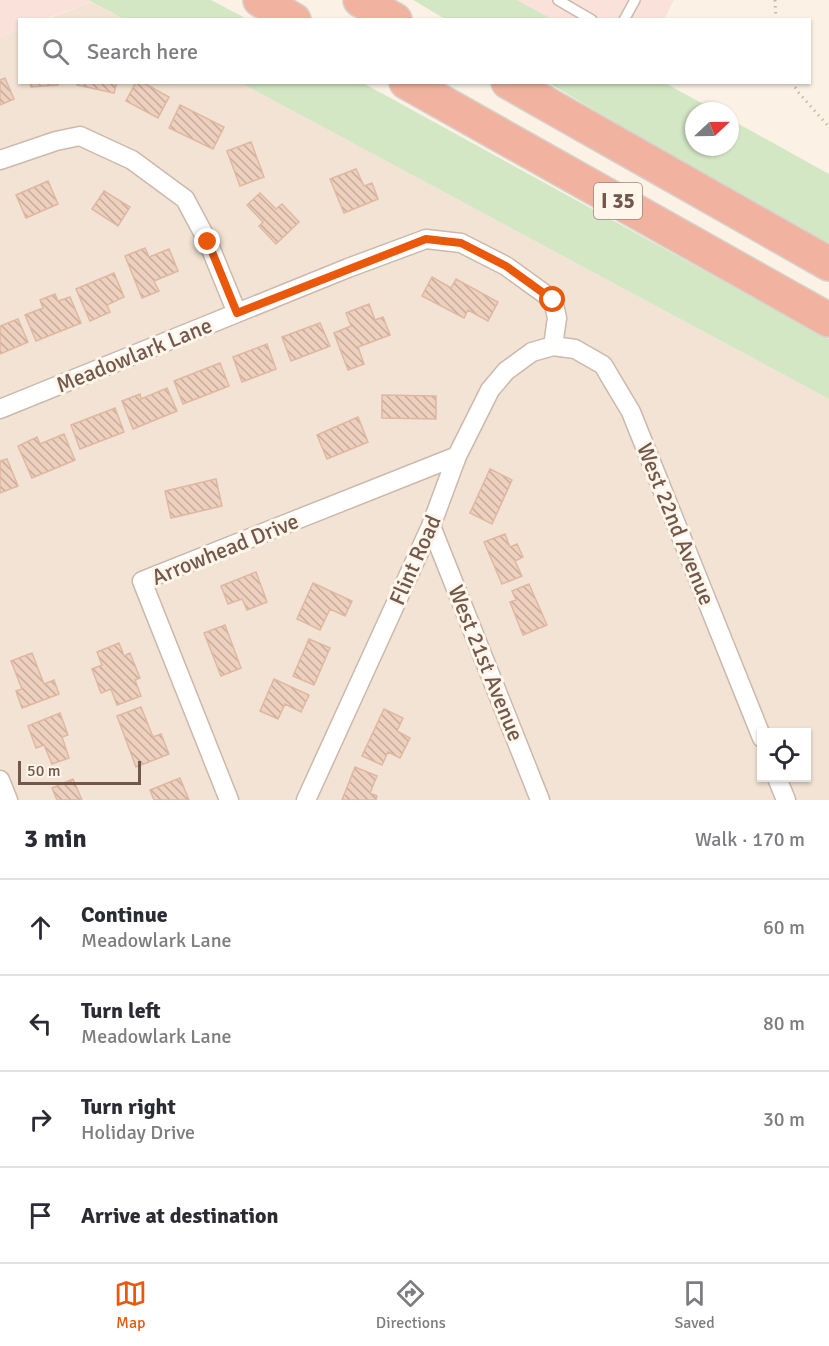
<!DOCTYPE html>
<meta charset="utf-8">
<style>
body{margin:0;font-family:Signika,sans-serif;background:#f2f2f3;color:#2b2b33}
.controls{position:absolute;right:18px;bottom:18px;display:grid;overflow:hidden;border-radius:0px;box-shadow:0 2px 4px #0004}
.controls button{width:54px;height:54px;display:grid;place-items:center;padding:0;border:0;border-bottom:2px solid #e1e1e2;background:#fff;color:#2b2b33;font:30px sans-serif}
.compass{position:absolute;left:685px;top:102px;width:54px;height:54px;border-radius:50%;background:#fff;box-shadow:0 2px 4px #0004;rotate:68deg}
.scale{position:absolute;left:18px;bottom:15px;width:123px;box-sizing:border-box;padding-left:6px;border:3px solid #72584c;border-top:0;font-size:16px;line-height:21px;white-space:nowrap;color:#72584c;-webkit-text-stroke:4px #fef6eb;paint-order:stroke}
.stop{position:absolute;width:18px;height:18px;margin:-14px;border:4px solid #ea580c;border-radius:50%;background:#fff}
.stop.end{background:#ea580c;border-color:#fff;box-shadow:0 2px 6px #0008}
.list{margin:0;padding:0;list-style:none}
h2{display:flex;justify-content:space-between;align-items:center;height:78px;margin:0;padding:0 24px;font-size:26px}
h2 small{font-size:20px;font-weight:400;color:#7c7c81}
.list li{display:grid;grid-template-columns:39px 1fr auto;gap:18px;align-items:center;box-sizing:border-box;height:96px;padding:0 24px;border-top:2px solid #e1e1e2}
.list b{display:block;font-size:22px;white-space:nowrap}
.list p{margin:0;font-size:20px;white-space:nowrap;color:#7c7c81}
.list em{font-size:20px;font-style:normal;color:#7c7c81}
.icon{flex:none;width:33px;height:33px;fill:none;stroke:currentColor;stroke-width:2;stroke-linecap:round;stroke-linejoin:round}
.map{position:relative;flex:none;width:829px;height:800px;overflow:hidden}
.search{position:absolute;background:#fff;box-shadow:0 2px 4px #0004;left:18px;right:18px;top:18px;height:66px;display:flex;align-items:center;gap:15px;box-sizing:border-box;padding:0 21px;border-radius:0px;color:#7c7c81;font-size:22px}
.sheet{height:462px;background:#fff}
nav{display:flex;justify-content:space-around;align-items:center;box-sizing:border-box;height:84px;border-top:2px solid #e1e1e2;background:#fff;font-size:16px;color:#7c7c81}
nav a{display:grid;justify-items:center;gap:3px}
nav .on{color:#ea580c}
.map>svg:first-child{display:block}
.residential{fill:#f2e3d4;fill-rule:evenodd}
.commercial{fill:#fae2da}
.grass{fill:#d4e7c5}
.building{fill:url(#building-back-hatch);stroke:#e0b7a0;stroke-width:1.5}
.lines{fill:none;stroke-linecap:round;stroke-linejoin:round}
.service-casing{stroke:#ccb9ac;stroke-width:12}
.minor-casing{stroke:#ccb9ac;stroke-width:21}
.motorway-casing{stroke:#d8d0cd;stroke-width:36}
.path{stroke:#d3b4a2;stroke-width:3;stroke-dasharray:1.5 4.5;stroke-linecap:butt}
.service{stroke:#fff;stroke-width:9}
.minor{stroke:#fff;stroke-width:18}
.motorway{stroke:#f1b3a0;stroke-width:33}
.route{stroke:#ea580c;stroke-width:8}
.labels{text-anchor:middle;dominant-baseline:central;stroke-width:6;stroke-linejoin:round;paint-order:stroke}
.shield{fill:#fef6eb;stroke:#9c877c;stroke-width:1.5}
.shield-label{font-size:21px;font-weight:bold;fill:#72584c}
.street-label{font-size:22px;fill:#72584c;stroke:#fef6eb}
</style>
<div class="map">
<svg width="829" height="800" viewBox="0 0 829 800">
<defs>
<pattern id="building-back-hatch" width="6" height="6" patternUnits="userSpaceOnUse" patternTransform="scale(1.5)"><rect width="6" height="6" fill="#eed0bf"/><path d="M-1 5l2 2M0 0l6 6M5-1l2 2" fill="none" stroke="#c5ac9d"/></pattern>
</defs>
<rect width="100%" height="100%" fill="#fbf2e5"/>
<path class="residential" d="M91,2L124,19L45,20Z
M19,29L20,82L241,83L829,399V800H0V37ZM762,732H806V778H762Z"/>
<path class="commercial" d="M0,0H88L91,2L45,19L20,20L19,29L0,37Z
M517,0H674L664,20L552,19Z"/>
<path class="grass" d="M88,0H211L247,19H124Z
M413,0H517L552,19H445Z
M241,83H363L829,339V399Z
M549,83H665L716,111H694V147H730V119L829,174V245L698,172Z"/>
<path class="building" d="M5,78L14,99L0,105V80Z
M30,82H58V85L31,87Z
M78,82H117L114,93L77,85Z
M136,82H142L169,97L158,118L126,101Z
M180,105L224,127L213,149L169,128Z
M251,142L264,177L240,186L227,151Z
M356,169L364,186L372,183L378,199L344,213L330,179Z
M48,181L58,204L26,218L16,195Z
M104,191L130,207L118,226L92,209Z
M260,193L276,209L282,204L299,222L276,244L259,226L263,222L247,205Z
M145,248L149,257L169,249L178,271L154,281L159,291L142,298L125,256Z
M114,273L124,297L107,305L110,312L90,321L76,289Z
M432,277L451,288L456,279L498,302L488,321L468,310L464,318L422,296Z
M55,294L58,301L70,297L81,323L36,341L25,315L43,308L40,300Z
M369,304L375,320L383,317L390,335L358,347L364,364L348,370L334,333L351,326L346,313Z
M18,319L28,342L0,354V326Z
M320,323L330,346L291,361L282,337Z
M267,344L276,369L242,382L233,357Z
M220,363L229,386L183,404L174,381Z
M167,388L177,411L133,429L122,401L140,394L141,399Z
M382,395L436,396V419L382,418Z
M115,408L124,432L80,449L71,425Z
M358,417L368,442L327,459L317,435Z
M64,434L75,460L32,478L18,446L37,437L40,444Z
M7,459L18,486L0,493V461Z
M490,469L512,480L492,524L470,513Z
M216,479L222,506L171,518L165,491Z
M505,534L510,547L517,544L523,557L515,561L522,576L502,584L484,542Z
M256,572L267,602L247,610L242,599L228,604L221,586Z
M313,583L352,601L345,616L330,609L320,630L297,619Z
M529,584L547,625L523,635L510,602L516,600L512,591Z
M225,625L241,668L221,676L204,633Z
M309,639L330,648L314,685L293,676Z
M119,643L124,656L130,653L140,678L135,680L141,696L117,705L111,689L101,693L92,669L102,665L97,652Z
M32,653L44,684L54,680L59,694L22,708L16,691L22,689L11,661Z
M274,679L309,695L301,712L285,704L278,719L260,711Z
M141,707L153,737L161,734L169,754L136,767L117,716Z
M384,709L403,718L397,731L410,738L400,758L388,752L382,765L362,756Z
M60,713L68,735L62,737L69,758L52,764L44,745L36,748L28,726Z
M355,767L377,776L370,793L377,796L376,800H342Z
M180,778L189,800H154L150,790Z
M73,779L82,800H57L52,788Z"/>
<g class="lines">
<g class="service-casing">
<path id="service" d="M558,0L592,20
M624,20L635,0"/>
</g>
<g class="minor-casing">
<path id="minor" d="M0,160L56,141L80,136L132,160L185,199L208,242L237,313
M0,409L348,268L426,239L461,243L506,266L553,300L557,318L553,346
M431,526L540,800
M777,778L786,800
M0,780L8,800
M229,800L142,581L457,456
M306,800L431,526L457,456L490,390L506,371L532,352L553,346L575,349L603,365L631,412L762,738"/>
</g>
<g class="motorway-casing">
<path id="motorway" d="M260,0L294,20
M360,0L395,20
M406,82L829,320
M508,82L829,264"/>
</g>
<path class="path" d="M775,0L776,20
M792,82L798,92L829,127"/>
<use href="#service" class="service"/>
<use href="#minor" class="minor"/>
<use href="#motorway" class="motorway"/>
</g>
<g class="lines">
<path class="route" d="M208,242L237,313L426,239L461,243L506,266L553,300"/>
</g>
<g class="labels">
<rect class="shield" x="594" y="183" width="48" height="36" rx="4.5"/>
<g class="shield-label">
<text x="618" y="201">I 35</text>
</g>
<g class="street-label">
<text transform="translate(134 355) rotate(-22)">Meadowlark Lane</text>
<text transform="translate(676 524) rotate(68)">West 22nd Avenue</text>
<text transform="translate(225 549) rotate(-22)">Arrowhead Drive</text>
<text transform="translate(415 560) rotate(-66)">Flint Road</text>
<text transform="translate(486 663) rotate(68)">West 21st Avenue</text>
</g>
</g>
</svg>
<div class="controls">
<button><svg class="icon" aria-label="locate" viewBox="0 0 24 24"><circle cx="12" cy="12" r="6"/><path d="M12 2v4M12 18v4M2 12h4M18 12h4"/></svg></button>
</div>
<svg class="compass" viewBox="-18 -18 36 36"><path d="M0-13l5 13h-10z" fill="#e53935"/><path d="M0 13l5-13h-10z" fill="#7c7c81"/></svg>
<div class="scale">50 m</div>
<div class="stop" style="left:553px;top:300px"></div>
<div class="stop end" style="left:208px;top:242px"></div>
<div class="search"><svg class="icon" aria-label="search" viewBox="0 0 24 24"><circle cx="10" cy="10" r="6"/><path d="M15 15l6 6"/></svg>Search here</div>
</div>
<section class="sheet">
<h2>3 min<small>Walk · 170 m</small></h2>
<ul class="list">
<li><svg class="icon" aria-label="ahead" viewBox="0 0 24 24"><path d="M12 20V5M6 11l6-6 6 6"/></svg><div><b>Continue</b><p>Meadowlark Lane</p></div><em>60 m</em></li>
<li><svg class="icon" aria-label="left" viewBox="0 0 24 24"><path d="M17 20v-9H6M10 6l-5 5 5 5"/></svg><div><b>Turn left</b><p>Meadowlark Lane</p></div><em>80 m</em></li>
<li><svg class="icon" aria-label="right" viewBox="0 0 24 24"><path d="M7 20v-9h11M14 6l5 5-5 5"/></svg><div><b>Turn right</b><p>Holiday Drive</p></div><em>30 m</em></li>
<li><svg class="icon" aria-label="arrive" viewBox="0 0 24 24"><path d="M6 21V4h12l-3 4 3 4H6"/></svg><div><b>Arrive at destination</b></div></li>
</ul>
</section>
<nav>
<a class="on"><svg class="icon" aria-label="map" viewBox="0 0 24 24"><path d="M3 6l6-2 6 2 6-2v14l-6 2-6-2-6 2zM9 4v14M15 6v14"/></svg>Map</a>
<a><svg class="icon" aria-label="directions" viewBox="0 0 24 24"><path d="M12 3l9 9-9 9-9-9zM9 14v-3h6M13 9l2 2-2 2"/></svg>Directions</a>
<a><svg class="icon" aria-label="saved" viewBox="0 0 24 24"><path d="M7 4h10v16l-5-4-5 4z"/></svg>Saved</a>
</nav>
